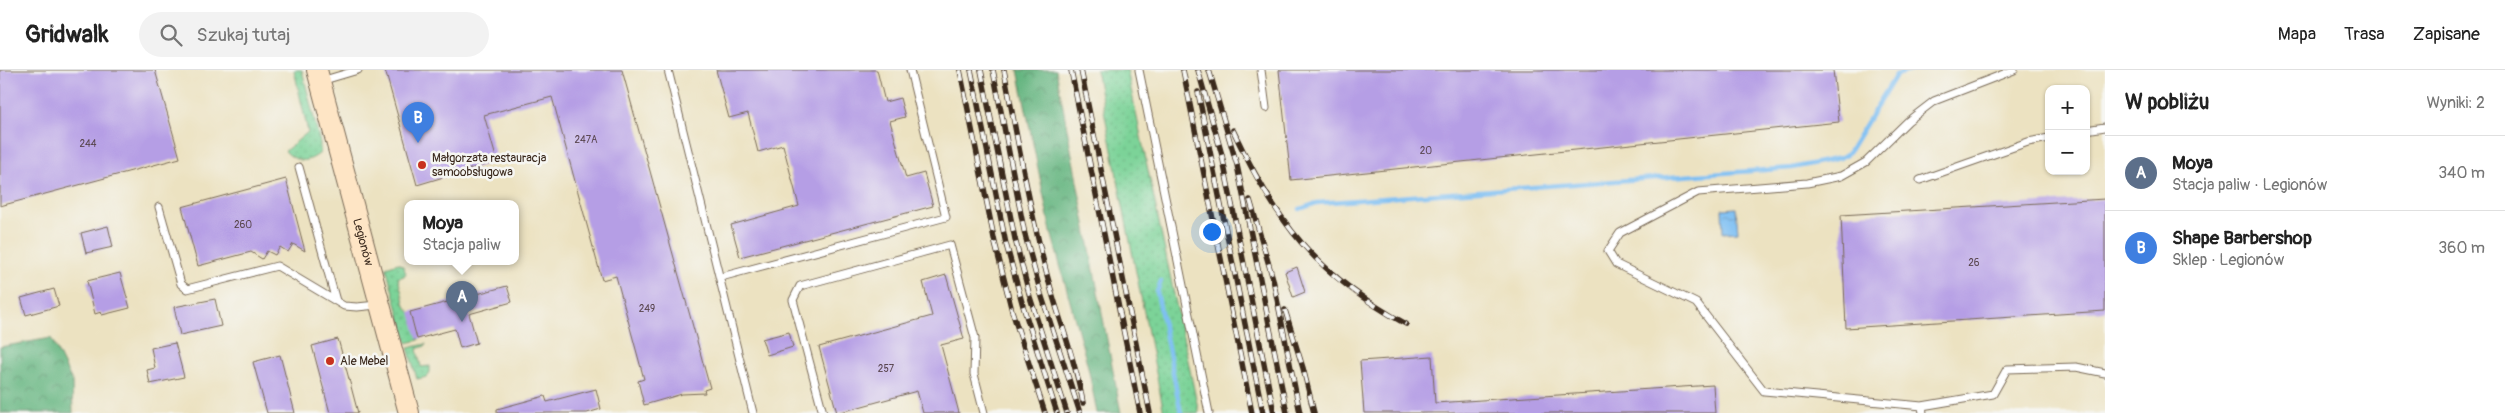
<!DOCTYPE html>
<html lang="pl">
<meta charset="utf-8">
<style>
body{margin:0;font-family:Pangolin,sans-serif;background:#f2f2f2;color:#222}
.controls{position:absolute;right:15px;top:15px;display:grid;overflow:hidden;border-radius:10px;box-shadow:0 1px 4px #0004}
.controls button{width:45px;height:45px;display:grid;place-items:center;padding:0;border:0;border-bottom:1px solid #e0e0e0;background:#fff;color:#222;font:25px sans-serif}
.you{position:absolute;left:1211px;top:161px;width:18px;height:18px;margin:-12px;border:4px solid #fff;border-radius:50%;background:#1a73e8;box-shadow:0 0 0 8px #1a73e833}
.badge{display:grid;place-items:center;width:32px;height:32px;border-radius:50%;background:#c8321e;color:#fff;font-size:16px;font-weight:700}
.pin{position:absolute;translate:-50% -41px;filter:drop-shadow(0 1px 2px #0008)}
.pin::after{content:'';position:absolute;top:26px;width:18px;height:15px;background:inherit;clip-path:polygon(0 0,100% 0,50% 100%)}
.popup{position:absolute;left:404px;top:130px;width:115px;height:65px;box-sizing:border-box;display:grid;place-content:center;border-radius:10px;background:#fff;filter:drop-shadow(0 1px 4px #0005);font-size:16px;white-space:nowrap;color:#767676}
.popup b{font-size:19px;color:#222}
.popup::after{content:'';position:absolute;left:50%;top:100%;margin-left:-10px;border:10px solid transparent;border-top-color:#fff}
.list{margin:0;padding:0;list-style:none}
h2{display:flex;justify-content:space-between;align-items:center;height:65px;margin:0;padding:0 20px;font-size:21px}
h2 small{font-size:16px;font-weight:400;color:#767676}
.list li{display:grid;grid-template-columns:32px 1fr auto;gap:15px;align-items:center;box-sizing:border-box;height:75px;padding:0 20px;border-top:1px solid #e0e0e0}
.list b{display:block;font-size:19px;white-space:nowrap}
.list p{margin:0;font-size:16px;white-space:nowrap;color:#767676}
.list em{font-size:16px;font-style:normal;color:#767676}
.icon{flex:none;width:28px;height:28px;fill:none;stroke:currentColor;stroke-width:2;stroke-linecap:round;stroke-linejoin:round}
.map{position:relative;flex:none;width:2105px;height:343px;overflow:hidden}
header{display:flex;align-items:center;gap:30px;box-sizing:border-box;height:70px;padding:0 25px;background:#fff;border-bottom:1px solid #e0e0e0}
header strong{font-size:24px}
nav{display:flex;gap:28px;margin-inline-start:auto;font-size:18px}
.search{width:350px;height:45px;background:#f2f2f2;display:flex;align-items:center;gap:12px;box-sizing:border-box;padding:0 18px;border-radius:28px;color:#767676;font-size:19px}
main{display:flex}
aside{flex:1;background:#fff}
.map>svg:first-child{display:block}
.grass{fill:url(#grass-dots);stroke:#5c7e5b}
.forest{fill:url(#forest-crowns);stroke:#50704f}
.water{fill:url(#water-ripples);stroke:#5c7488}
.lines{fill:none;stroke-linecap:round;stroke-linejoin:round}
.stream{stroke:#7ebff3;stroke-width:4.5}
.building{fill:#b59ee5}
.lane-casing{stroke:#796a57;stroke-width:9}
.secondary-casing{stroke:#796a57;stroke-width:22}
.lane{stroke:#fff;stroke-width:7}
.secondary{stroke:#fee5c5;stroke-width:20}
.rail-casing{stroke:#3b2a1e;stroke-width:5.5}
.rail{stroke:#f6f6f2;stroke-width:4;stroke-dasharray:11;stroke-linecap:butt}
.poi-dot{fill:#c8321e;stroke:#f6f6f2;stroke-width:2}
.labels{text-anchor:middle;dominant-baseline:central;stroke-width:5;stroke-linejoin:round;paint-order:stroke}
.number-label{font-size:10px;fill:#5a4750}
.poi-label{font-size:12px;fill:#3b2a1e;stroke:#f6f6f2;text-anchor:start}
.street-label{font-size:12px;fill:#3b2a1e;stroke:#f6f6f2}
</style>
<header>
<strong>Gridwalk</strong>
<div class="search"><svg class="icon" aria-label="search" viewBox="0 0 24 24"><circle cx="10" cy="10" r="6"/><path d="M15 15l6 6"/></svg>Szukaj tutaj</div>
<nav><a>Mapa</a><a>Trasa</a><a>Zapisane</a></nav>
</header>
<main>
<div class="map">
<svg width="2105" height="343" viewBox="0 0 2105 343">
<defs>
<pattern id="grass-dots" width="8" height="8" patternUnits="userSpaceOnUse" patternTransform="scale(1.25)"><rect width="8" height="8" fill="#7cd398"/><path d="M2 2h.1M6 6h.1" fill="none" stroke="#6cb583" stroke-width="1.8" stroke-linecap="round"/></pattern>
<pattern id="forest-crowns" width="20" height="18" patternUnits="userSpaceOnUse" patternTransform="scale(1.25)"><rect width="20" height="18" fill="#65b580"/><path d="M2 6a3 3 0 1 1 6 0M12 15a3 3 0 1 1 6 0" fill="none" stroke="#549368"/></pattern>
<pattern id="water-ripples" width="26" height="14" patternUnits="userSpaceOnUse" patternTransform="scale(1.25)"><rect width="26" height="14" fill="#7ebff3"/><path d="M2 4q2-2 4 0t4 0M15 11q2-2 4 0t4 0" fill="none" stroke="#689bc4"/></pattern>
</defs>
<rect width="100%" height="100%" fill="#f6f6f2"/>
<filter id="ink" filterUnits="userSpaceOnUse"><feTurbulence type="fractalNoise" baseFrequency=".02" numOctaves="2"/><feDisplacementMap in="SourceGraphic" scale="10" xChannelSelector="R" yChannelSelector="G"/><feConvolveMatrix kernelMatrix="1 2 1 2 8 2 1 2 1" color-interpolation-filters="sRGB"/></filter>
<filter id="wash" filterUnits="userSpaceOnUse"><feTurbulence type="fractalNoise" baseFrequency=".0096" numOctaves="4" result="noise"/><feDisplacementMap in="SourceGraphic" scale="20" xChannelSelector="R" yChannelSelector="G"/><feGaussianBlur stdDeviation="1.12" result="paint"/><feColorMatrix in="noise" values="0 0 0 0 0 0 0 0 0 0 0 0 0 0 0 0 0 1.4 0 .05"/><feComposite in="paint" operator="in"/></filter>
<g filter="url(#wash)">
<rect width="100%" height="100%" fill="#ece2c1"/>
<path class="grass" d="M294,0H302L320,73V83C307,94 296,92 285,81L308,62Z
M1096,0H1127L1199,343H1164Z
M398,193L403,196L406,203L404,206L398,208L405,236L411,243L419,270L407,273L386,197Z
M426,274L425,276L417,279L421,297L430,296V302L427,307L417,309L408,278Z"/>
<path class="forest" d="M1018,0H1056L1121,343H1097L1088,297L1051,162Z
M51,268L72,311L73,343H0V277Z"/>
<path class="water" d="M1736,138L1738,162L1723,163L1722,139Z"/>
<g class="lines">
<path class="stream" d="M1300,139L1317,133L1792,98L1840,88L1849,82L1896,5L1913,0
M1161,211L1157,222L1181,343"/>
</g>
<g id="blocks">
<path class="building" d="M0,0H155L180,88L0,136Z
M385,0H622L710,318L704,320L705,323L682,324L644,335L638,311L644,309L616,206L602,210L552,27L484,45L497,91L417,115Z
M716,0H877L885,32L900,28L905,47L890,51L906,108L924,103L933,136L740,187L731,155L799,136L783,75L758,82L748,43L729,48Z
M1279,0H1833L1839,52L1291,110Z
M286,109L305,181L293,174L288,182L280,177L275,185L267,181L262,189L251,182L198,196L182,137Z
M2105,129V241L1846,258L1841,145Z
M108,156L113,177L86,183L81,163Z
M1297,197L1305,222L1293,227L1285,202Z
M120,203L130,238L102,245L101,242L95,244L87,211Z
M946,205L964,269L941,275L959,343H923L917,321L837,343L819,277L932,246L923,212Z
M507,216L512,232L469,244L477,273L460,278L455,259L417,269L410,242Z
M54,219L59,236L26,245L21,228Z
M215,229L221,256L180,265L174,237Z
M789,262L793,277L767,285L762,269Z
M338,269L349,309L358,343H330L312,276Z
M175,273L184,307L150,314L147,300L155,298L151,278Z
M280,285L295,343H267L253,292Z
M1432,286L1435,333L1713,315L1715,343H1364L1360,291Z
M596,319L601,339L587,343H497V339L545,326L547,332Z"/>
</g>
</g>
<g filter="url(#ink)">
<use href="#blocks" fill-opacity="0" stroke="#796a57" stroke-width="1"/>
<g class="lines">
<g class="lane-casing">
<path id="lane" d="M668,0L753,343
M1139,0L1209,343
M1261,0L1266,38
M321,11L358,0
M2086,60L2105,57
M299,97L336,231
M1920,110L2028,72L2049,68
M159,137L181,214L187,219L277,196L344,236L357,237L377,235
M721,207L946,147L910,0
M1922,336L1993,324L2007,299L2076,297L2105,303
M823,343L793,230L800,216L950,175L975,268L974,304L984,343
M1923,343L1922,336L1764,321L1696,233L1616,194L1608,181L1620,163L1698,122L1807,113L1841,106L1866,92L1908,51L1934,31L2014,0"/>
</g>
<g class="secondary-casing">
<g id="secondary">
<path id="s1" d="M317,0L409,343"/>
</g>
</g>
<use href="#lane" class="lane"/>
<use href="#secondary" class="secondary"/>
<g class="rail-casing">
<path id="rail" d="M960,0L995,173L1012,241L1045,343
M971,0L1006,174L1023,236L1057,343
M981,0L1015,169L1030,227L1067,343
M993,0L1025,165L1041,224L1080,343
M1004,0C1017,66 1028,132 1045,197C1056,243 1075,286 1083,333
M1071,0L1140,343
M1081,0L1150,343
M1183,0L1252,343
M1198,0L1222,85L1274,343
M1209,0L1237,95L1287,343
M1198,22L1263,343
M1233,60C1276,152 1315,204 1406,254
M1250,130L1273,209L1300,343
M1285,240L1303,298L1314,343"/>
</g>
<use href="#rail" class="rail"/>
</g>
</g>
<g class="poi-dot">
<circle cx="422" cy="95" r="5"/>
<circle cx="330" cy="291" r="5"/>
</g>
<g class="labels">
<g class="number-label">
<text x="586" y="70">247A</text>
<text x="88" y="74">244</text>
<text x="1426" y="81">20</text>
<text x="243" y="155">260</text>
<text x="1974" y="193">26</text>
<text x="647" y="239">249</text>
<text x="886" y="299">257</text>
</g>
<g class="poi-label">
<text x="432" y="88">Małgorzata restauracja<tspan x="432" dy="14">samoobsługowa</tspan></text>
<text x="340" y="291">Ale Mebel</text>
</g>
<g class="street-label">
<text stroke="none"><textPath href="#s1" startOffset="178">Legionów</textPath></text>
</g>
</g>
</svg>
<div class="controls">
<button>+</button>
<button>−</button>
</div>
<div class="you"></div>
<div class="pin badge" style="left:462px;top:252px;background:#5c6f8a">A</div>
<div class="popup"><b>Moya</b>Stacja paliw</div>
<div class="pin badge" style="left:418px;top:73px;background:#3f7fe0">B</div>
</div>
<aside>
<h2>W pobliżu<small>Wyniki: 2</small></h2>
<ul class="list">
<li><span class="badge" style="background:#5c6f8a">A</span><div><b>Moya</b><p>Stacja paliw · Legionów</p></div><em>340 m</em></li>
<li><span class="badge" style="background:#3f7fe0">B</span><div><b>Shape Barbershop</b><p>Sklep · Legionów</p></div><em>360 m</em></li>
</ul>
</aside>
</main>
